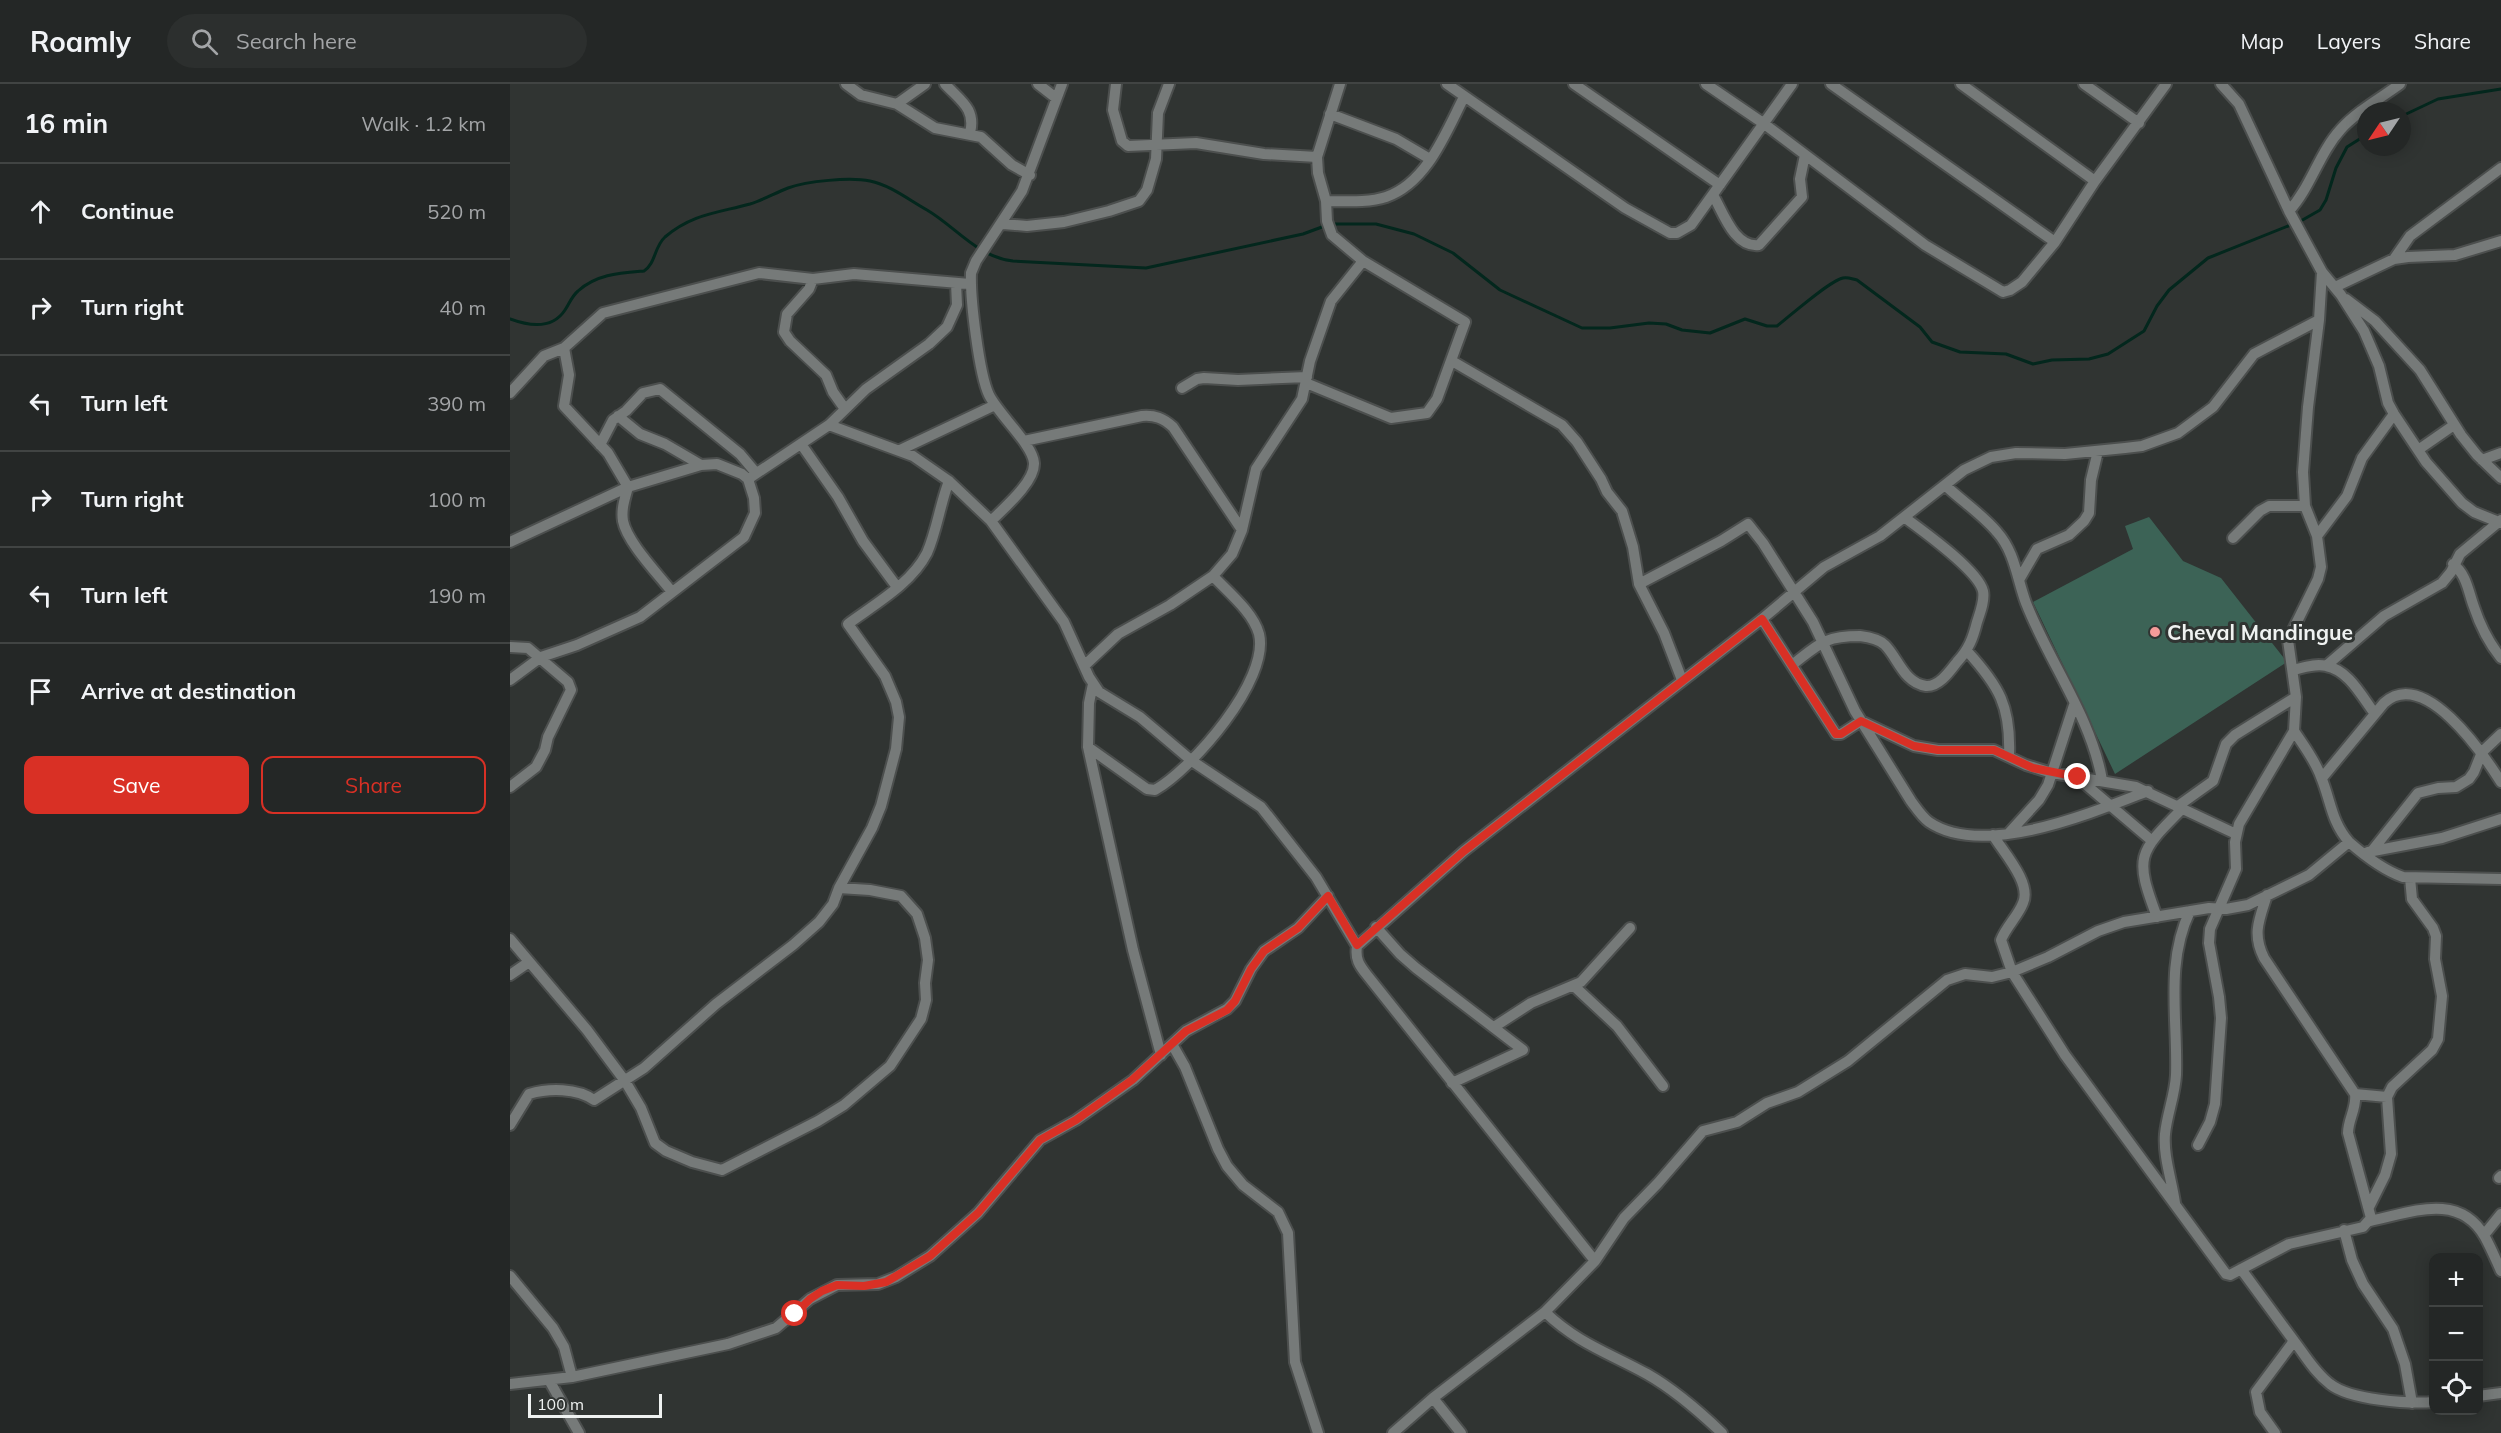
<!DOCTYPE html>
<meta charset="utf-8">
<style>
body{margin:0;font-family:Mulish,sans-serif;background:#2c2f2e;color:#f1f3f6}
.controls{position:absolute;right:18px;bottom:18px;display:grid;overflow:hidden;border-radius:12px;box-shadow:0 3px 15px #0003}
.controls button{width:54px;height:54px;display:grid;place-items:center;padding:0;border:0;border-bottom:2px solid #414443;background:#242726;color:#f1f3f6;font:30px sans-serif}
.compass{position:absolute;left:1847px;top:18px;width:54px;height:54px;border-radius:50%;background:#242726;box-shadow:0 3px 15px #0003;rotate:235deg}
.scale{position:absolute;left:18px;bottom:15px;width:134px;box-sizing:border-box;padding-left:6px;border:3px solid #eff2f1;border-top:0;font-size:16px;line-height:21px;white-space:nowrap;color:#eff2f1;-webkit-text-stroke:4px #303432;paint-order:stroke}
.stop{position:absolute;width:18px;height:18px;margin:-14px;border:4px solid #d93025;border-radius:50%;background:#fff}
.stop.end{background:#d93025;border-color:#fff;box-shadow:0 2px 6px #0008}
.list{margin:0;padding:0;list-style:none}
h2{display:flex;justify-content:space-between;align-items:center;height:78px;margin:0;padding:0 24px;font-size:26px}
h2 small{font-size:20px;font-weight:400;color:#a3a5a7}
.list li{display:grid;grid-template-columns:39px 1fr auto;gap:18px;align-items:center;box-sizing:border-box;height:96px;padding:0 24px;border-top:2px solid #414443}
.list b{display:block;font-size:22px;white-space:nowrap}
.list em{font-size:20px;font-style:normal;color:#a3a5a7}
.actions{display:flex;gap:12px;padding:18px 24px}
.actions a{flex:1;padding:14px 0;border:2px solid #d93025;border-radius:12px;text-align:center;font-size:21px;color:#d93025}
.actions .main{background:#d93025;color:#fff}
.icon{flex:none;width:33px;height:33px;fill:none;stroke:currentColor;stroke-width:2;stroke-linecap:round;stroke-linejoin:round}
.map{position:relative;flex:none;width:1991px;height:1349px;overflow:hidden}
header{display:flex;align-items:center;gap:36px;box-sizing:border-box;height:84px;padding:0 30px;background:#242726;border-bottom:2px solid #414443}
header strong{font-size:28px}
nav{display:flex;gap:33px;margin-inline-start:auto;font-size:21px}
.search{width:420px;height:54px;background:#2c2f2e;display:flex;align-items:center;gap:15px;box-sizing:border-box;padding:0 21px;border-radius:33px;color:#a3a5a7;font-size:22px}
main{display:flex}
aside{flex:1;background:#242726}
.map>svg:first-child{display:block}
.green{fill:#3c6356}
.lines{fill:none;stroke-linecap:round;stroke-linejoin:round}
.stream{stroke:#03271d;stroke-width:3}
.minor-casing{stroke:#4c4f4e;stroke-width:14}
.minor{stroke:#767a79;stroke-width:10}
.route{stroke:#d93025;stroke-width:8}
.poi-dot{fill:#f59b99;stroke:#303432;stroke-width:2}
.labels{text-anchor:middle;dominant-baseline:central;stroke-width:6;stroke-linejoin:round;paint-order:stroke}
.poi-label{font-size:21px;font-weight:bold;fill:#eff2f1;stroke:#303432;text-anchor:start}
</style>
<header>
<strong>Roamly</strong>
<div class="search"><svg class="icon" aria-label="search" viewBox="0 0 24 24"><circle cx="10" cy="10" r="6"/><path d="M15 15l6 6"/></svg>Search here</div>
<nav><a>Map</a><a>Layers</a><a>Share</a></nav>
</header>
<main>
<aside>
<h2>16 min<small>Walk · 1.2 km</small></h2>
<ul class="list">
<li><svg class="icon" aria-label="ahead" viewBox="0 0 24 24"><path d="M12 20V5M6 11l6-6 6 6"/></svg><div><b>Continue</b></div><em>520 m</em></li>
<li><svg class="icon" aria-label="right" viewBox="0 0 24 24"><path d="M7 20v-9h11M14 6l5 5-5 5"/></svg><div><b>Turn right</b></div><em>40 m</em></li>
<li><svg class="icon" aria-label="left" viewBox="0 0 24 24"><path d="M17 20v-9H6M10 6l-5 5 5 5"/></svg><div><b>Turn left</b></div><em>390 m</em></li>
<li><svg class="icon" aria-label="right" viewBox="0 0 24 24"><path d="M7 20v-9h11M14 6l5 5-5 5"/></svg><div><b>Turn right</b></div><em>100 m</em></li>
<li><svg class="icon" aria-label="left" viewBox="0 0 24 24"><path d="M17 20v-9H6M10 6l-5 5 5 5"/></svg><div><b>Turn left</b></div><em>190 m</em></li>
<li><svg class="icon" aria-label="arrive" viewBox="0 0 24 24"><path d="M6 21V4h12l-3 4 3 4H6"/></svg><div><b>Arrive at destination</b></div></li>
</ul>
<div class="actions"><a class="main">Save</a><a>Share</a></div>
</aside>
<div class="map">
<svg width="1991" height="1349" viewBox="0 0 1991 1349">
<rect width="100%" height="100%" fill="#303432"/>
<path class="green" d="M1639,433L1673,477L1711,494L1777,578L1605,690L1523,518L1623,465L1615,442Z"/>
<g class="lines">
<path class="stream" d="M1892,32L1928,15L1991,5
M1789,138L1810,126L1816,116L1826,84L1837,63L1856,51
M0,235C19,242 42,246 55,226C59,220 62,212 68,207C87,190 110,189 134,187C146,179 144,163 155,153C182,130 207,129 240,120C253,116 265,109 278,104C297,97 340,93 360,97C380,101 399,116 417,126C446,143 467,173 503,177L636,184L793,150L820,140H866L904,150L943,169L990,206L1072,244H1100L1139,239L1156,240L1172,246L1200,249L1235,235L1257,242H1267C1280,232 1319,197 1333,194C1338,193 1342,195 1347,196L1410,243L1422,258L1450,268L1496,270L1523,280L1542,276L1579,275L1598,270L1634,247L1647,222L1659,206L1698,174L1783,140"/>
<g class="minor-casing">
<path id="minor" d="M336,0L351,11L387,20L415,0
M435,0C451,17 466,25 460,49
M528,0L546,14
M606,0L603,26L612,57L618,62L686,59L754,70L807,73
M937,0L1115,124L1160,149H1167L1181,141L1282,0
M1064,0L1210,101
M1196,0L1253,39L1415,161L1493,208L1500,206L1512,198L1545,158L1585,97L1656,0
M1321,0L1545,158
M1451,0L1585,97
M1574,0L1629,39
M1711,0L1729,20L1779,127L1812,188L1831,211L1854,247L1869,282L1878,319L1884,330L1916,378L1952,419L1964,428L1991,439
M387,20L425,44L471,53L502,81L520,91
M820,30L886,55L920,75
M1203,111C1213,128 1224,164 1249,161L1292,113L1290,95L1295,71
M816,117C834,117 858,119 876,113C917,99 936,48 954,13
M1779,127C1801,103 1809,69 1831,45C1847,27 1871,14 1890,0
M493,140L517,142L554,138L599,127L629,117L637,106L646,75L648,29L659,0
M1884,175L1900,152L1991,84
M303,195L299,205L277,230L274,248L280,257L316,291L323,308L335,325
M1825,203L1884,175L1898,173L1945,171L1991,157
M1836,215L1865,237L1910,286L1951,351L1967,371L1991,394
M54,264L59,291L54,322L98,369L118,403C115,414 111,425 113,437C117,458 148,490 162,508
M942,277L1052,341L1067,358L1091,395L1097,408L1112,427L1123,463L1129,500L1154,549L1172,596
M796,299L881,334L917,329L927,315L955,238L853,177
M672,304L687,295L694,294L728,296L797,293
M0,309L34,272L54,264L93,229L249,189L303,195L344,190L460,200
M108,332L130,350L155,360L191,381
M319,341L403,372L439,397L481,437L554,538L579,593L589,608L630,633L682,677L751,723L806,793L847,862
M514,357L632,332C645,331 653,334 663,343L732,446
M291,360L328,413L353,457L387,503
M90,361L103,336L116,327L133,309L150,305L230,370L246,389
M390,366L485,321
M1908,366L1944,341
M1972,376L1991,369
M238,395L319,341L356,305L419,260L437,243L447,221L446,199
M1436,402C1452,417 1473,431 1487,448C1505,468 1507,495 1516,519C1539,578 1581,633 1592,696
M481,437C494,424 525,398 524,379C523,361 489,331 479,311C469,290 460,214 461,189L466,177L512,107L552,0
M1807,452L1837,412L1852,374L1884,330
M1723,454L1750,427L1759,422H1795
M0,458L118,403L191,381L207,380L232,390L238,395L244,414L245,429L234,453L130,533L67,561L31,573L0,596
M1943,480C1957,491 1958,507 1964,523C1970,541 1979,559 1991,574
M1509,496L1527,465L1559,451L1574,437L1579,429L1581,396L1588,367
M1129,500L1211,457L1238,440L1253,459L1303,538L1345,627L1401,717C1407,725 1412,733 1419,738C1473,775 1584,728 1638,707
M1252,535L1326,650H1331L1351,637L1404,662L1428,666H1484L1516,681L1542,689L1626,703L1726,750
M0,563L18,564L58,598L61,606L38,653L35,666L26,683L0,703
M1457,567C1489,602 1501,622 1499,672
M1282,581C1309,560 1314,552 1350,552C1358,553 1369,555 1375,561C1388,574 1394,599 1416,602C1429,603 1440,587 1447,578C1459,565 1463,554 1467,538C1470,529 1475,516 1473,507C1468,486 1413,447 1394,433
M574,582L608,550L660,521L703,492L722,470L732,446L746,385L792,315L800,277L821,217L853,177L822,151L817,137L816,117L808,89L807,73L830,0
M1816,582L1874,532L1932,499L1941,488L1950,470L1991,436
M1783,586C1793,584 1805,579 1816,582C1839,586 1852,613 1865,630
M583,600L579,619L578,663L623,866L651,971
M1784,647C1794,662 1805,676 1811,693C1821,717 1821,737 1839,758
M578,663L637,705L645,706C682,685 760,596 749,550C743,528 718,508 703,492
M1568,694L1641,756
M1812,694L1874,619C1914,583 1972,668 1991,698
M1668,722L1703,697L1716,660L1725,651L1786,613
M1498,750L1529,716L1538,701L1564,621
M1483,751C1493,768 1522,799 1513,819C1508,832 1496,843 1491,856L1502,888L1555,971L1716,1190L1720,1191L1779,1160L1853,1143L1861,1134L1838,1049C1838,1035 1847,1024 1845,1010L1754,874C1742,850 1749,836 1757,811
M1858,768L1932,754L1991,735
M1861,768L1908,709L1928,704L1946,703L1959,695L1964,688L1972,668L1991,650
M1647,833C1624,772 1628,769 1673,724
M866,843L890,870L906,884L1013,966L942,999
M0,855L77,946L115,997L131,1024L145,1059L156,1067L182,1078L212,1086L308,1037L334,1021L380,982L411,935L416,916L415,899L418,876L415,854L407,830L391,812L360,806L329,804
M0,891L19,878
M1064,902L1107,942L1153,1002
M984,943L1021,919L1071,898L1120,844
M662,960L675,983L708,1065L717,1082L733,1101L768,1128L778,1149L785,1278L808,1349
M1845,1010L1877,1013
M0,1041L19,1010C39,1004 67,1004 84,1016L134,984L206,920L283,861L309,838L323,820L329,804L362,744L371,722L386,665L389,633L386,618L375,592L338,540C365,520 401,500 417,469C427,446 430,420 439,397
M1688,1061L1700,1038L1705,1020L1711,934L1709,913L1699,859L1700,845L1726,785L1725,758L1729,740L1784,647L1786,613L1778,556L1808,495L1811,483L1807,452L1795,422L1793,388L1798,323L1809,236L1812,188
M1989,1094L1991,1092
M1665,1119C1662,1097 1653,1072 1655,1050C1657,1030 1665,1011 1666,991C1668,936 1655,879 1680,827
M1859,1123L1875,1091L1881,1070L1877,1013L1882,1003L1922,966L1928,955L1932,912L1925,875L1926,852L1923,844L1902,815L1900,794
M1860,1137C1900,1129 1949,1107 1975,1153C1981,1164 1986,1176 1991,1187
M1834,1146L1842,1176L1853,1200L1883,1245L1895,1280L1902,1319
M1974,1151L1991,1130
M1085,1177L1114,1134L1148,1099L1193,1047L1227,1038L1257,1019L1288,1008L1338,977L1437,896L1455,890L1482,893L1502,888L1538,873L1588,847L1614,838L1699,824L1716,825L1738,821L1799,791L1839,758C1855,772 1873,786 1893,793L1991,795
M1731,1185L1784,1257L1746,1308L1750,1328L1765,1349
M0,1192L43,1244L54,1263L62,1293
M1035,1228C1067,1259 1099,1269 1137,1290C1165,1306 1189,1327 1212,1349
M1784,1257C1795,1271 1805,1289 1820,1300C1840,1316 1898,1320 1924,1318
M39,1296L69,1349
M0,1300L62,1293L218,1260L266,1244L300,1215L327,1201L368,1200L386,1193L420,1172L468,1129L530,1056L566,1036L623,996L676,947L717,925L725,917L741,885L754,867L788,844L818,812
M1968,1312L1991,1309
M923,1314L951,1349
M883,1349L923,1314L1035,1228L1085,1177L857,891C849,881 845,875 847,862L954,767L1252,535L1314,483L1370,452L1454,386L1481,373L1506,369L1555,370L1615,364L1632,362L1668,349L1703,323L1744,270L1809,236"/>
</g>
<use href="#minor" class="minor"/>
</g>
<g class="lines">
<path class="route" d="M285,1230L300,1215L312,1207L327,1201L354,1202L376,1198L420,1172L468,1129L530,1056L566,1036L622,996L676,947L717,926L725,917L741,885L754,867L788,844L818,812L847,861L954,767L1252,535L1326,650H1331L1351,637L1404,662L1428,666H1484L1523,684L1568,693"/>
</g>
<circle class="poi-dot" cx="1645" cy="548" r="6"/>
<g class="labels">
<g class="poi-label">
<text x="1657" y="548">Cheval Mandingue</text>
</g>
</g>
</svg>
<div class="controls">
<button>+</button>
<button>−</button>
<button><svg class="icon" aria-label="locate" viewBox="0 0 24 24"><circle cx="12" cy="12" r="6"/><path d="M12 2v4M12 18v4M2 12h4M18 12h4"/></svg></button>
</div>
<svg class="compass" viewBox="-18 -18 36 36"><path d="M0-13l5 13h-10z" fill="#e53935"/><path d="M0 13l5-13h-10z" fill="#a3a5a7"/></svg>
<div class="scale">100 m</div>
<div class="stop" style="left:285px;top:1230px"></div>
<div class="stop end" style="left:1568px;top:693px"></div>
</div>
</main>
